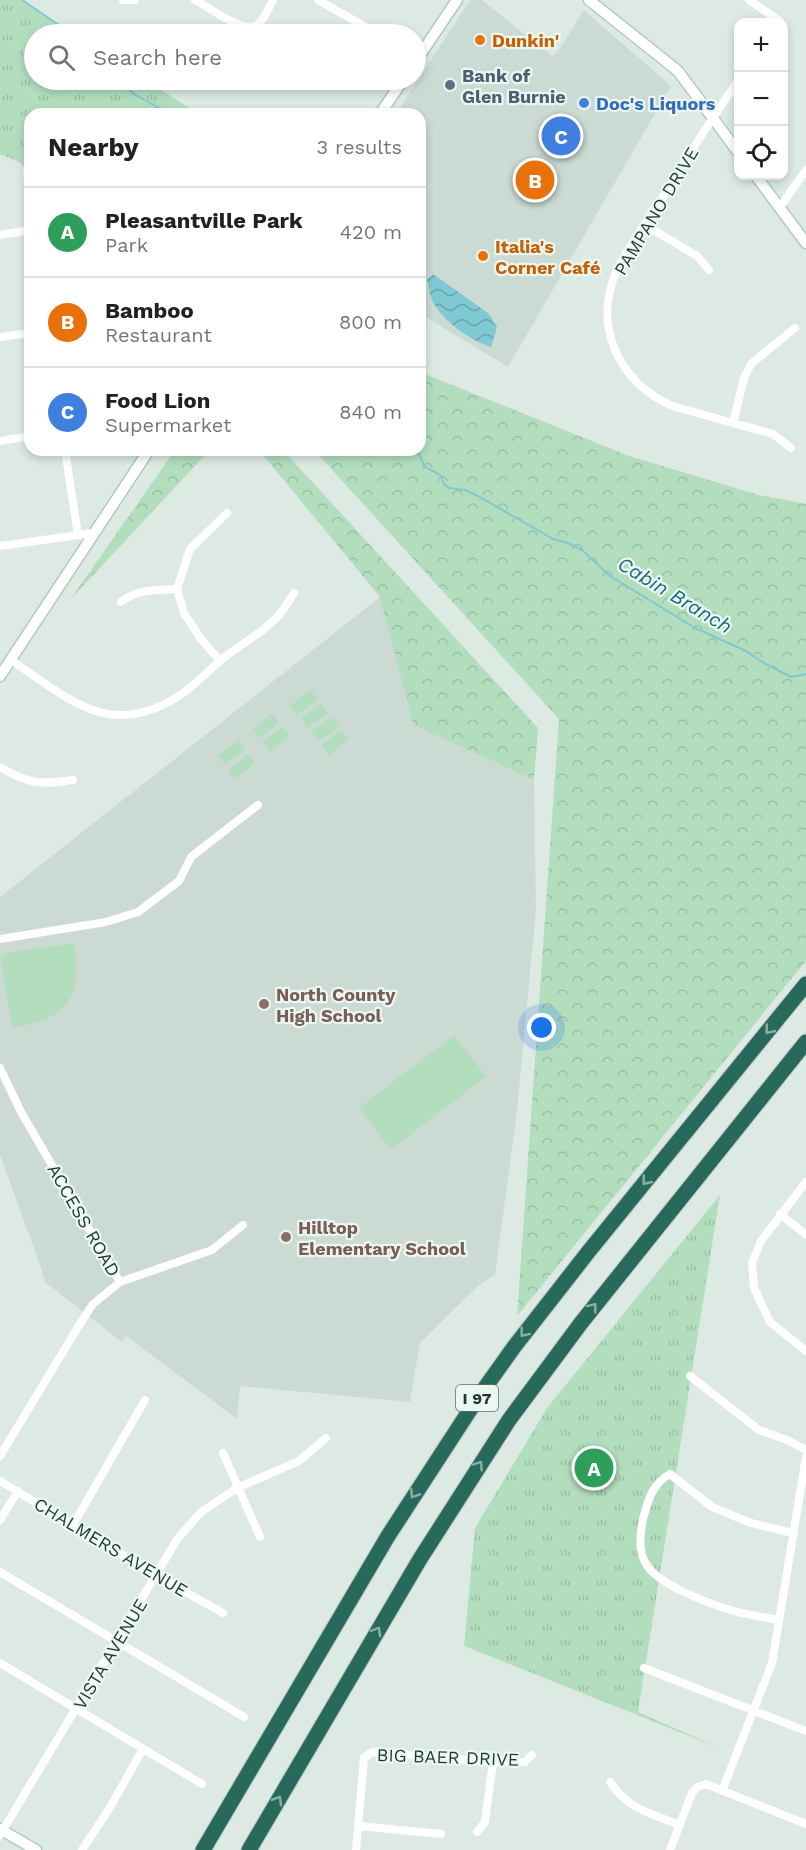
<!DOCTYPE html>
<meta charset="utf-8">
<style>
body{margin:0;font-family:"Work Sans",sans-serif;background:#f2f2f2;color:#202124}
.controls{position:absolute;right:18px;top:18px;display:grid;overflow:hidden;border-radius:12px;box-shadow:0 3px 9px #0003}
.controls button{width:54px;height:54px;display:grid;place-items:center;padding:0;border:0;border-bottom:2px solid #e0e0e0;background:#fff;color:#202124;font:30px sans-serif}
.you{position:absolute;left:542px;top:1028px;width:21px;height:21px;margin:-15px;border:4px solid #fff;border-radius:50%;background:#1a73e8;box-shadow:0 0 0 9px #1a73e833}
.badge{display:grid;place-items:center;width:39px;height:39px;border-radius:50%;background:#0b8043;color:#fff;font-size:20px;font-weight:700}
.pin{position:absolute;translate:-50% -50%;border:3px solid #fff;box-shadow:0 2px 6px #0006}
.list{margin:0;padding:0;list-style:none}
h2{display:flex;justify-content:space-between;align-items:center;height:78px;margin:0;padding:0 24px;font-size:26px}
h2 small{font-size:20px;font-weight:400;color:#757577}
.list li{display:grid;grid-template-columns:39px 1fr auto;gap:18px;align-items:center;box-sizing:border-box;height:90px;padding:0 24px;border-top:2px solid #e0e0e0}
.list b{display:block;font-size:22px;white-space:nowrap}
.list p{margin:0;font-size:20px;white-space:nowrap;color:#757577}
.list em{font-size:20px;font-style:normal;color:#757577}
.icon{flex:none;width:33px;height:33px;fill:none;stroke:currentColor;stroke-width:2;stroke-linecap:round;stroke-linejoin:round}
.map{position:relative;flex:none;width:806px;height:1850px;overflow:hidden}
.search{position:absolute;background:#fff;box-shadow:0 3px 9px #0003;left:24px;top:24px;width:402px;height:66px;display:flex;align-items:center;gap:15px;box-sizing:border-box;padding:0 21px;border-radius:33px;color:#757577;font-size:22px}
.panel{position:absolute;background:#fff;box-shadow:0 3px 9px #0003;left:24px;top:108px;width:402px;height:348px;border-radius:18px}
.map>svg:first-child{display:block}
.built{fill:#cbdad3}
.grass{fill:#b3debe}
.forest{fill:url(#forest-crowns)}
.park{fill:url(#park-tufts)}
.water{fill:url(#water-waves)}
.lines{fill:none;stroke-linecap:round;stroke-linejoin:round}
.stream{stroke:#7fc9d5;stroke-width:2}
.secondary-casing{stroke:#afcbc0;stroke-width:13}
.highway-casing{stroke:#bbc4c2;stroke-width:17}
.street{stroke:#fff;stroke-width:8}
.secondary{stroke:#fff;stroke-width:10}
.highway{stroke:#27695a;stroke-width:15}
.oneway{stroke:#8ab0a6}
.food-dot{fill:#e8710a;stroke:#edf7f2;stroke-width:2}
.service-dot{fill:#5c6f8a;stroke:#edf7f2;stroke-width:2}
.shop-dot{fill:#3f7fe0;stroke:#edf7f2;stroke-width:2}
.education-dot{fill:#8d6e63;stroke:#edf7f2;stroke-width:2}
.labels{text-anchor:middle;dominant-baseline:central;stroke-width:4.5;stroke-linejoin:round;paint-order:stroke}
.shield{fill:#edf7f2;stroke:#5b736c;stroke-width:1.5}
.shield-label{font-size:16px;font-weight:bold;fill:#1d3a32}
.food-label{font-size:18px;font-weight:bold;fill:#c56008;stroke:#edf7f2;text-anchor:start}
.service-label{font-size:18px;font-weight:bold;fill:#4e5e75;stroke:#edf7f2;text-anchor:start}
.shop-label{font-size:18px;font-weight:bold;fill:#366cbe;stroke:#edf7f2;text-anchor:start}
.street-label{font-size:18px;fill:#1d3a32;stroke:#edf7f2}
.education-label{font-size:18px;font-weight:bold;fill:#785e54;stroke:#edf7f2;text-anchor:start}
.water-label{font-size:20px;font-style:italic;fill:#146b7a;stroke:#edf7f2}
</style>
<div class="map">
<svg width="806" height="1850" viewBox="0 0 806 1850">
<defs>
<pattern id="forest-crowns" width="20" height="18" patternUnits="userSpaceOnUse" patternTransform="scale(1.5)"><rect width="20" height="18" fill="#b3debe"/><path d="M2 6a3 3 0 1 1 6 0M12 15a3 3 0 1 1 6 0" fill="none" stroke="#9abfa4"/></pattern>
<pattern id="park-tufts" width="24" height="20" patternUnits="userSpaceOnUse" patternTransform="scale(1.5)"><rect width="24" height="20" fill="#b3debe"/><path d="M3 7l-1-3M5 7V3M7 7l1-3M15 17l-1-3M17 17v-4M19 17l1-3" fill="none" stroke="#9abfa4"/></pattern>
<pattern id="water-waves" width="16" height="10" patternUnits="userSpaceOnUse" patternTransform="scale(1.5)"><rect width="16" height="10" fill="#7fc9d5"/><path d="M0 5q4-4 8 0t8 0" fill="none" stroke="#67a4ad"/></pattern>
</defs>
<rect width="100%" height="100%" fill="#ddeae4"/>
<path class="built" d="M470,0H482L552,56L559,50L584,10L671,86L508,367L421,314L420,114H396Z
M380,597L413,725L534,780L536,910L517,1111L495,1275L479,1285L420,1343L410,1402L240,1386L237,1419L126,1336L122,1342L45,1282L39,1262L0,1155V897Z"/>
<path class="grass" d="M310,690L318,699L297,715L290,706Z
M321,703L328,713L308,728L301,718Z
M272,713L279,722L260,738L253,729Z
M331,717L339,726L318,742L311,732Z
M283,726L290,736L270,752L263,742Z
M341,730L349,739L329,755L321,746Z
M238,740L245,750L225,765L218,756Z
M248,754L255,763L235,779L228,770Z
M74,943C82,1000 68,1018 12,1028L0,957L5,953Z
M454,1035L486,1076L391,1150L359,1108Z"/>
<path class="forest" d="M420,372L629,456L759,495L806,504V961L517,1316L559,719L314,450H420Z
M175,450H210L70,600Z
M259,450H283L538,728L534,780L413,725L380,597Z"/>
<path class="park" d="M0,0H20L74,34H34V80H145L199,114H30V172L19,162L0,154Z
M720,1195L638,1712L727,1751L464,1646L475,1528L547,1408Z"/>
<path class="water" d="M433,274L488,313L497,327L491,347C472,341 447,324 436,307C430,299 429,288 427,279Z"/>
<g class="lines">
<path class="stream" d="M22,0L72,34
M117,80L134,94L170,114
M417,450L425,467L435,472L441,476L444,484L449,488L465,490L478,496L553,539L568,543L582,550L610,576L695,628L746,651L762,662L791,677L806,674"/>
<g class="secondary-casing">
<path id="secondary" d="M589,0L678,71L738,152
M416,61L457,0
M380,114L403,80
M756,176L806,243
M0,676L149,450
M0,1829L36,1850"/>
</g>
<g class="highway-casing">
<path id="highway" d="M203,1850L388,1536L479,1396L514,1347L589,1251L806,984
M249,1850L420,1559L509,1420L581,1323L806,1042"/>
</g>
<path class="street" d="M123,0H135
M195,0C209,7 246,36 258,24C265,19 269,7 273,0
M318,0L378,34
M749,0L780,21L779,22
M738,81C713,117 689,154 666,192C650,217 630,243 617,270C592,325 618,382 672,406L773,434L791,448
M27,172L30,208
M780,207L806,170
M645,225L697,256L709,270
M0,235L30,230
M0,337L30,333
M733,423L744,378L751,364L795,328
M0,441L30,436
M65,450L78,535
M0,546L93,533
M121,602C137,589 158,590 177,589
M11,660C70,700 112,742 183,693C196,684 208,671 221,660C238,646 260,635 275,619C283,612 288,601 294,593
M220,661L201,639L184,613L177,589L190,549L227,513
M0,767C28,784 42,785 73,780
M0,939L106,922L138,912L179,881L191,857L258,805
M0,1068L21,1112L120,1282L212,1250L243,1225
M806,1182L761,1241L752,1263L754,1288L770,1322L806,1351
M780,1214L806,1235
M690,1376L759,1430L787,1440L806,1450
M223,1453L260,1537
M0,1456L83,1319L93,1304L120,1282
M0,1481L157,1576L223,1613
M0,1520L18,1491
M73,1525L145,1400
M0,1572L244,1717
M779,1620C764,1617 748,1615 734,1611C710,1604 658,1585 646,1564C638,1550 640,1535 643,1519C648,1500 652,1484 670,1474L712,1507L751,1523L793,1533
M0,1663L202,1784
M644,1668L806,1731
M610,1782C629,1810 650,1813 680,1825
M722,1791L772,1663L806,1457
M359,1826L441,1834
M477,1832L485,1822L493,1762
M0,1835L178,1538L201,1512L237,1488L299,1461L326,1438
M82,1850L109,1809L143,1749
M356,1850L364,1758L372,1752L493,1762H525L532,1755
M670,1850L692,1793L697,1787L706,1784L806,1824"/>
<use href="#secondary" class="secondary"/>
<use href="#highway" class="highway"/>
</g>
<defs><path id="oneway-chevron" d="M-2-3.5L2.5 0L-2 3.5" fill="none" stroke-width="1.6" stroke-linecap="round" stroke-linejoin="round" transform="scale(1.5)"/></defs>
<g class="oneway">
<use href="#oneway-chevron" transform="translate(769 1030) rotate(129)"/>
<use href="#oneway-chevron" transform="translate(646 1181) rotate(129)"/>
<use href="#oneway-chevron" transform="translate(593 1307) rotate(-52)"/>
<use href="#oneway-chevron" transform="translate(524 1333) rotate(128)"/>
<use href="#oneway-chevron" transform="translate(479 1465) rotate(-56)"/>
<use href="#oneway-chevron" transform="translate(414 1494) rotate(123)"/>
<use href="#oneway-chevron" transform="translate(377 1631) rotate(-60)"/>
<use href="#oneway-chevron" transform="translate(278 1800) rotate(-60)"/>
</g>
<g class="food-dot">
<circle cx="480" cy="40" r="6"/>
<circle cx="483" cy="256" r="6"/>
</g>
<circle class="service-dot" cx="450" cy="85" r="6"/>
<circle class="shop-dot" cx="584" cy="103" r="6"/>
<g class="education-dot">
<circle cx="264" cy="1004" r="6"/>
<circle cx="286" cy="1237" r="6"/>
</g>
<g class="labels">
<rect class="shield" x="456" y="1385" width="42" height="26" rx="4.5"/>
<g class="shield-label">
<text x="477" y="1398">I 97</text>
</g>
<g class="food-label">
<text x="492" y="40">Dunkin'</text>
<text x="495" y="246">Italia's<tspan x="495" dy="21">Corner Café</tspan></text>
</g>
<g class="service-label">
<text x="462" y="75">Bank of<tspan x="462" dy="21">Glen Burnie</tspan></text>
</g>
<g class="shop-label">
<text x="596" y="103">Doc's Liquors</text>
</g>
<g class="street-label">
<text transform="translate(656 211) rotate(-59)">PAMPANO DRIVE</text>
<text transform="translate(84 1220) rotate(60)">ACCESS ROAD</text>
<text transform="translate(111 1547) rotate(31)">CHALMERS AVENUE</text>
<text transform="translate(110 1654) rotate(-59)">VISTA AVENUE</text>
<text transform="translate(448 1757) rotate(2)">BIG BAER DRIVE</text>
</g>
<g class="education-label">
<text x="276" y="994">North County<tspan x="276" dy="21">High School</tspan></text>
<text x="298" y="1227">Hilltop<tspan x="298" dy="21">Elementary School</tspan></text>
</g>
<g class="water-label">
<text transform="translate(675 595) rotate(31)">Cabin Branch</text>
</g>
</g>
</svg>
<div class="controls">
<button>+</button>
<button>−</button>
<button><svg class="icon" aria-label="locate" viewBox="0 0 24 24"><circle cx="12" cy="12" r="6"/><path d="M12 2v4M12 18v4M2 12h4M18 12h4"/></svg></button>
</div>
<div class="you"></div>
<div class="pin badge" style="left:594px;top:1468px;background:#2e9e5b">A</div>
<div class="pin badge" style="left:535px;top:180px;background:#e8710a">B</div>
<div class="pin badge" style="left:561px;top:136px;background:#3f7fe0">C</div>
<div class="search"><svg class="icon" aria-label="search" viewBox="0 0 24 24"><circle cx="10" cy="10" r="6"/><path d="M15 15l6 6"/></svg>Search here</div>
<section class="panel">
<h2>Nearby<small>3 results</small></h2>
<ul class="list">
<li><span class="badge" style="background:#2e9e5b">A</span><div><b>Pleasantville Park</b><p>Park</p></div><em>420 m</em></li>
<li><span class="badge" style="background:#e8710a">B</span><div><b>Bamboo</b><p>Restaurant</p></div><em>800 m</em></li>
<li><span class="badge" style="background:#3f7fe0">C</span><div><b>Food Lion</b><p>Supermarket</p></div><em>840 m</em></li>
</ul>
</section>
</div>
